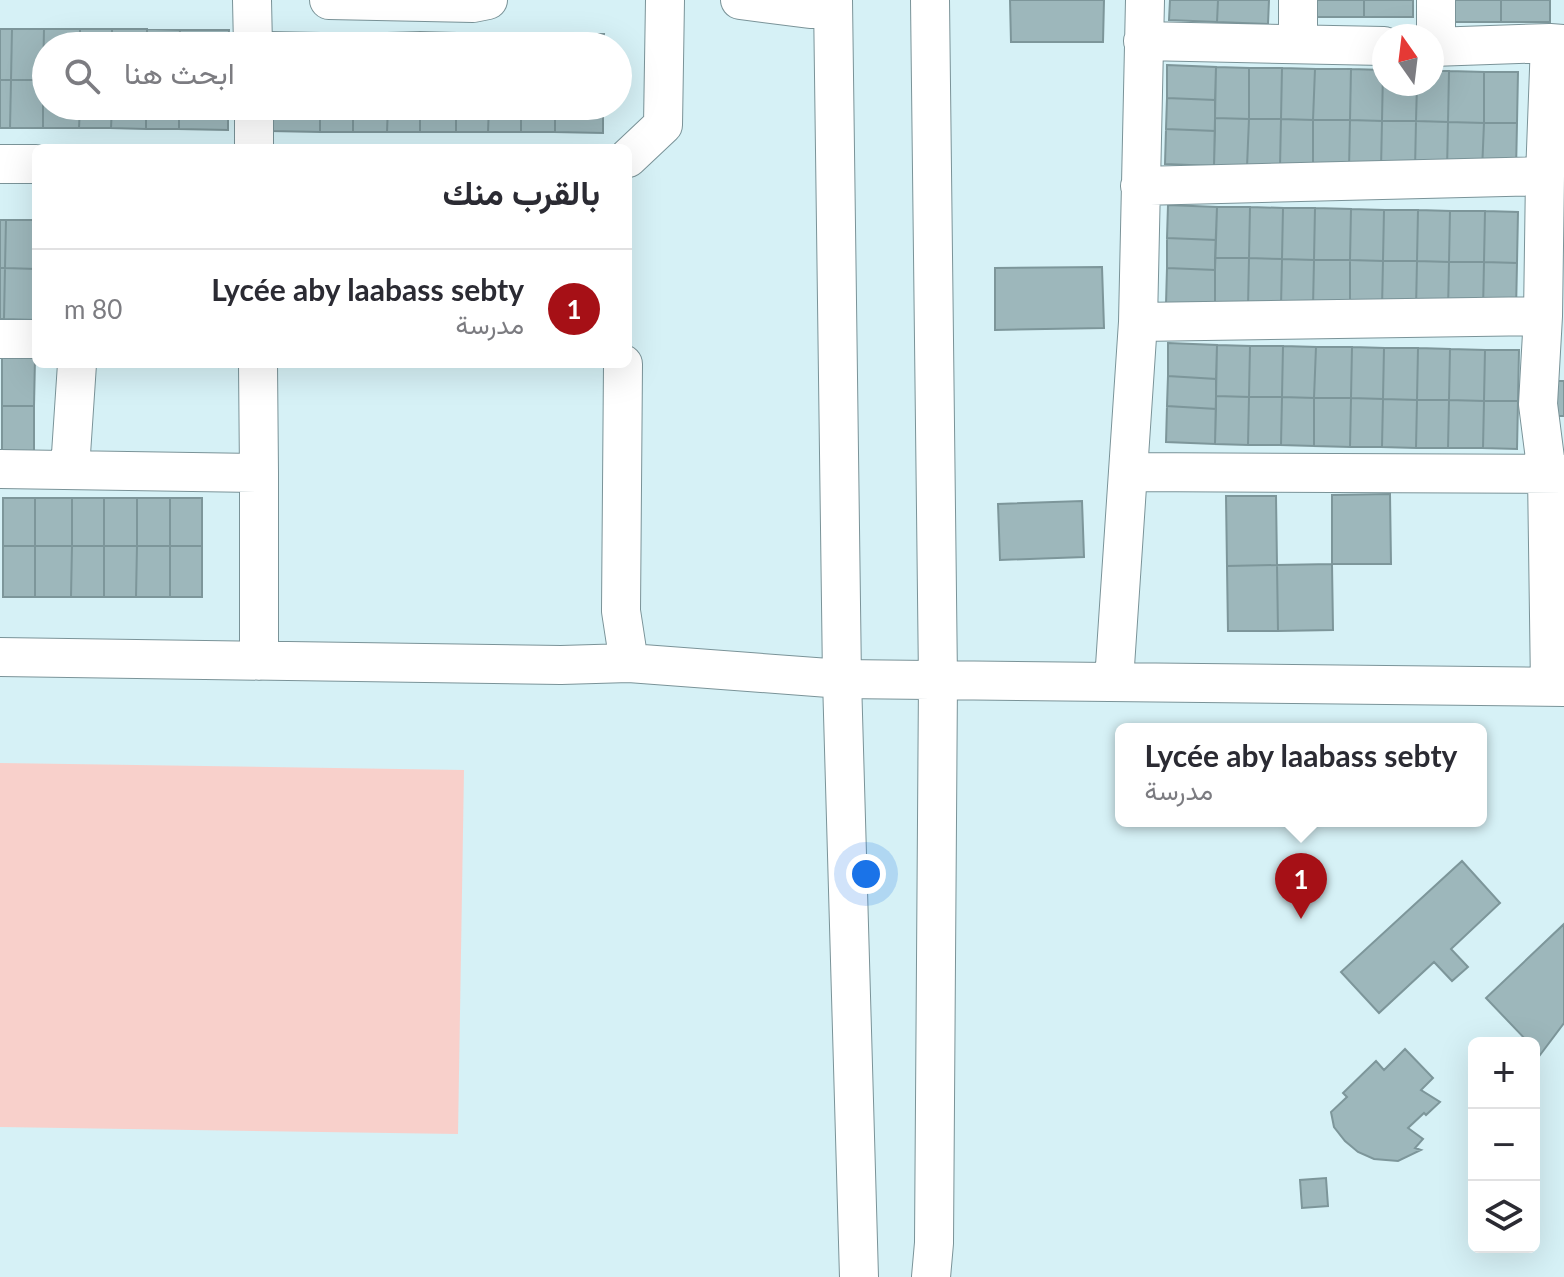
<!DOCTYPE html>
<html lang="ar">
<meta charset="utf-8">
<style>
body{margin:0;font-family:Lato,Vazirmatn,sans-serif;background:#f7f7f7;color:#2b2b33;direction:rtl}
.controls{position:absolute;right:24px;bottom:24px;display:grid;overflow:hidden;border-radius:12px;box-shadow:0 8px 32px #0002}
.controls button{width:72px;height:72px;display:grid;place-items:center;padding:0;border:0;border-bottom:2px solid #e1e1e2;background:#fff;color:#2b2b33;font:40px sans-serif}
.compass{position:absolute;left:1372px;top:24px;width:72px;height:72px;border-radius:50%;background:#fff;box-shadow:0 8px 32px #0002;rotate:346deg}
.you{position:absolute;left:866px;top:874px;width:28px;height:28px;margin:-20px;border:6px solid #fff;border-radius:50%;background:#1a73e8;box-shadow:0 0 0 12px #1a73e833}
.badge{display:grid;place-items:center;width:52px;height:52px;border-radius:50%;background:#a61016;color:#fff;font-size:26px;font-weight:700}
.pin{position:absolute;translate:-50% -66px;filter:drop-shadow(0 2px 4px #0008)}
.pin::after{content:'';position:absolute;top:42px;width:28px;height:24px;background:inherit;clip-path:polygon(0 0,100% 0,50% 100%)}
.popup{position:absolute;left:1115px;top:723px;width:372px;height:104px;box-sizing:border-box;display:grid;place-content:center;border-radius:12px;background:#fff;filter:drop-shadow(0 2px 6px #0005);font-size:26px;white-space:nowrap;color:#7c7c81}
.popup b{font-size:30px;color:#2b2b33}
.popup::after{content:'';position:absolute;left:50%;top:100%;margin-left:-16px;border:16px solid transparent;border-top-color:#fff}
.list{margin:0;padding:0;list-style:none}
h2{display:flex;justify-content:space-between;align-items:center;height:104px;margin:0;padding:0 32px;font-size:34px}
h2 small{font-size:26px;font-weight:400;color:#7c7c81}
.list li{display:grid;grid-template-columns:52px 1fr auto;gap:24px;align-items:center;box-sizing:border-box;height:120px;padding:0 32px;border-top:2px solid #e1e1e2}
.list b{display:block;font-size:30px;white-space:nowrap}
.list p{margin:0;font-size:26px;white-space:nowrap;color:#7c7c81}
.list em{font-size:26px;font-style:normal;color:#7c7c81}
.icon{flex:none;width:44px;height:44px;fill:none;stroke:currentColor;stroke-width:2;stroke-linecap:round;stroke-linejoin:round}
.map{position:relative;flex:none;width:1564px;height:1277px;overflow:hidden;direction:ltr}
.search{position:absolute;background:#fff;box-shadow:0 8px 32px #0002;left:32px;top:32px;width:600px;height:88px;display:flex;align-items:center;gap:20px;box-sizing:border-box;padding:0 28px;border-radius:44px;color:#7c7c81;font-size:30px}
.panel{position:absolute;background:#fff;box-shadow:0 8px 32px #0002;left:32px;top:144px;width:600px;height:224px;border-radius:12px;direction:rtl}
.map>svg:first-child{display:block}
.green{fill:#f8d0cb}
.building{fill:#9db7bb;stroke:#7d969a;stroke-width:2}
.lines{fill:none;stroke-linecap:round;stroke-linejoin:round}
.minor-casing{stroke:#7a9398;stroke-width:40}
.minor{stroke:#fff;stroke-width:38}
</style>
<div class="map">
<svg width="1564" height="1277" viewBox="0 0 1564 1277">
<rect width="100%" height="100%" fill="#d6f1f6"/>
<path class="green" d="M0,763L464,770L458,1134L0,1127Z"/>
<path class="building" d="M1010,0H1104L1103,42H1011Z
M1170,0H1218L1217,22L1169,20Z
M1218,0H1269L1268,24L1217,22Z
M1313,0H1364V17H1313Z
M1364,0H1413V17H1364Z
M1450,0H1501V22H1450Z
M1501,0H1550V22H1501Z
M0,29H12L11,80H0Z
M12,29H44L43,80H11Z
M44,29H80V46H46V80H43Z
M80,29H112V46H80Z
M112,29H147V46H112Z
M147,29L180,30L179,46H147Z
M180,30H229L228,46H179Z
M271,32L320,33V46H271Z
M420,32V46H388V33Z
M420,32L456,33V46H420Z
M320,33H353V46H320Z
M353,33H388V46H353Z
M456,33H489V46H456Z
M489,33H521V46H489Z
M521,33H555V46H521Z
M555,33L604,34L603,46H555Z
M1167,65L1216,67L1215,100L1167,98Z
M1216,67L1249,68V119L1215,118Z
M1249,68H1282L1281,119H1249Z
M1282,68L1315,69L1313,120L1281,119Z
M1315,69H1351L1350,120H1313Z
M1351,69L1383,70L1382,121L1350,120Z
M1383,70L1384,84H1417L1416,121H1382Z
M1432,71H1449L1448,122L1416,121L1417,84H1432Z
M1449,71L1484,72V123L1448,122Z
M1484,72H1518L1517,123H1484Z
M0,80H11L10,128H0Z
M11,80H43V128H10Z
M43,80H46V106H80L79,128H43Z
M1167,98L1215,100V131L1166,129Z
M80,106H112L111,128H79Z
M112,106H146V129L111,128Z
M146,106H179V129H146Z
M179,106H228V130L179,129Z
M271,106H320V132L271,131Z
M320,106H353V132H320Z
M353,106H388L387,132H353Z
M388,106H420V132H387Z
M420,106H456V132H420Z
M456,106H489L488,132H456Z
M489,106H521V132H488Z
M521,106H555V132H521Z
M555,106H603V133L555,132Z
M1215,118L1249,119L1247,167L1214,166Z
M1249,119H1281L1280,167H1247Z
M1281,119L1313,120V168L1280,167Z
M1313,120H1350L1349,169L1313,168Z
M1350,120L1382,121L1381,169H1349Z
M1382,121H1416L1415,170L1381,169Z
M1416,121L1448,122L1447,170H1415Z
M1448,122L1484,123L1482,171L1447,170Z
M1484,123H1517L1516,171H1482Z
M1166,129L1215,131L1214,166L1165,164Z
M1168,205L1217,207L1216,240L1167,238Z
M1217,207H1250L1249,258H1215Z
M1250,207L1283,208L1282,259L1249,258Z
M1283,208H1315L1314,260L1282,259Z
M1315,208L1351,209L1350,260H1314Z
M1351,209L1384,210L1383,261L1350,260Z
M1384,210H1418L1417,261H1383Z
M1418,210L1450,211L1449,262L1417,261Z
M1450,211H1485L1484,262H1449Z
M1485,211L1518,212L1517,263L1484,262Z
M0,220H6L5,268H0Z
M6,220H36V269L5,268Z
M1167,238L1216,240L1215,270L1167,268Z
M1215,258H1249L1248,307L1215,306Z
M1249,258L1282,259L1281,307H1248Z
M1282,259L1314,260L1313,307H1281Z
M1314,260H1350V308L1313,307Z
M1350,260L1383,261L1382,308H1350Z
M1383,261H1417L1416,309L1382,308Z
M1417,261L1449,262L1448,310L1416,309Z
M1449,262H1484L1483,310H1448Z
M1484,262L1517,263L1516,311L1483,310Z
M1102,267L1104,328L995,330V268Z
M0,268H5L4,319H0Z
M5,268L36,269V320L4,319Z
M1167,268L1215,270V306L1166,304Z
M1168,343L1217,345L1216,379L1168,376Z
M1217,345L1250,346L1249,397L1216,396Z
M1250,346H1283L1282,397H1249Z
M1283,346L1316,347L1314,398L1282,397Z
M1316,347H1352L1351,398H1314Z
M1352,347L1384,348L1383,399L1351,398Z
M1384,348H1418L1417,400L1383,399Z
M1418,348L1450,349L1449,400H1417Z
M1450,349L1485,350L1484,401L1449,400Z
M1485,350H1519L1518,401H1484Z
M2,358H35L34,406H2Z
M1168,376L1216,379V409L1167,406Z
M1554,381H1564V416H1553Z
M1216,396L1249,397L1248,445L1215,444Z
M1249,397H1282L1281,445H1248Z
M1282,397L1314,398V446L1281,445Z
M1314,398H1351L1350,447L1314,446Z
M1351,398L1383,399L1382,447H1350Z
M1383,399L1417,400L1416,448L1382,447Z
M1417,400H1449L1448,448H1416Z
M1449,400L1484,401L1483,448H1448Z
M1484,401H1518L1517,449L1483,448Z
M2,406H34V457H2Z
M1167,406L1216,409L1215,444L1166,442Z
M1390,494L1391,564H1332V495Z
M1226,496H1276L1277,565L1227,566Z
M3,498H35V546H3Z
M35,498H72V546H35Z
M72,498H104V546H72Z
M104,498H137V546H104Z
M137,498H170V546H137Z
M170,498H202V546H170Z
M1082,501L1084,557L1000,560L998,504Z
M3,546H35V597H3Z
M35,546H72L71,597H35Z
M72,546H104V597H71Z
M104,546H137L136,597H104Z
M137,546H170V597H136Z
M170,546H202V597H170Z
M1332,564L1333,630L1278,631L1277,565Z
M1277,565L1278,631H1228L1227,566Z
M1462,861L1500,903L1451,949L1468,967L1452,981L1434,962L1379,1013L1341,972Z
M1564,924V1023L1540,1055L1534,1049V1043H1529L1486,998Z
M1405,1049L1433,1078L1421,1090L1440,1102L1426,1115L1424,1113L1408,1128L1423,1139L1415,1148L1421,1150L1398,1161L1374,1159L1358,1152L1345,1141L1334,1127L1331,1112L1347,1097L1343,1093L1376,1061L1384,1070Z
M1326,1178L1328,1206L1302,1208L1300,1180Z"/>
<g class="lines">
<g class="minor-casing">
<path id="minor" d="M252,0L253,46
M329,0L473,3L488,0
M740,0L810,9L833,8
M833,0L842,679L859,1277
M930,0L938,680L934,1243L931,1277
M1298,0V44
M1143,41L1384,46
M1432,47L1550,43L1564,44
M1436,47V0
M254,106V148
M628,158L663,125L665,0
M0,164H36
M1140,186L1545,176
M1138,322L1543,316
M0,339H36
M258,364L259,473
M623,364L621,611L629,663
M0,469L259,473V661
M70,469L77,364
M1128,472L1564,474
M0,657L561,665L629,663L842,679L1564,687
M1114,681L1138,322L1145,0
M1550,686L1547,474L1538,404L1543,316L1545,176L1550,43"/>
</g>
<use href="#minor" class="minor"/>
</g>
</svg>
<div class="controls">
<button>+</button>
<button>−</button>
<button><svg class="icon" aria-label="layers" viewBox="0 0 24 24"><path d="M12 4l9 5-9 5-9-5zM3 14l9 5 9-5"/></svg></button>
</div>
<svg class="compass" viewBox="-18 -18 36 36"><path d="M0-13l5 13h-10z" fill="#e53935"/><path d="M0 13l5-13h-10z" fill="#7c7c81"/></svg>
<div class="you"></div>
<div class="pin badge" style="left:1301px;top:919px">1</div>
<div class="popup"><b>Lycée aby laabass sebty</b>مدرسة</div>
<div class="search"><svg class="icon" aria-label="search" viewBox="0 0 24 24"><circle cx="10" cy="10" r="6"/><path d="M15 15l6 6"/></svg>ابحث هنا</div>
<section class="panel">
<h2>بالقرب منك<small></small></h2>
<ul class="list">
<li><span class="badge">1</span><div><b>Lycée aby laabass sebty</b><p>مدرسة</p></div><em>80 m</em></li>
</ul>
</section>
</div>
